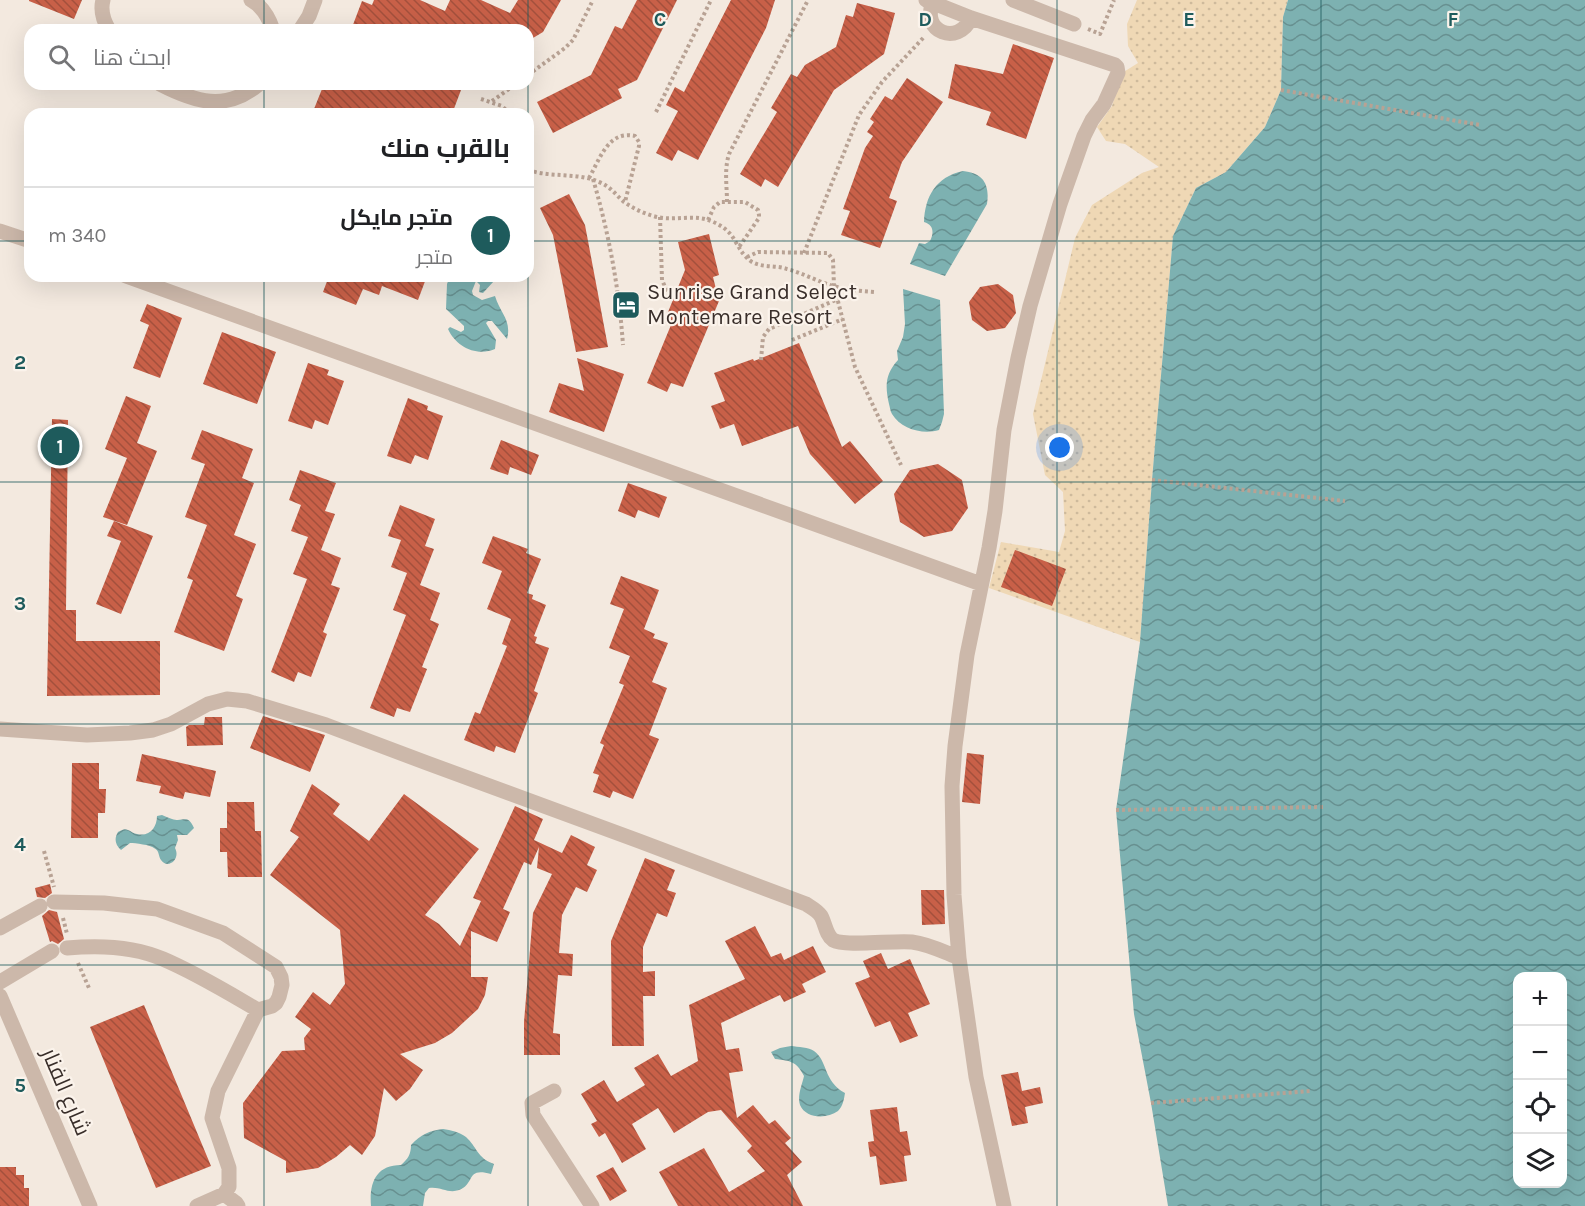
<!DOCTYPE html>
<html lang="ar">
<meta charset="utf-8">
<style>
body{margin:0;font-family:Karla,Cairo,sans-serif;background:#f2f2f2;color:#202124;direction:rtl}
.controls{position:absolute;right:18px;bottom:18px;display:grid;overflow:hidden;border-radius:12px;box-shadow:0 6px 24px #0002}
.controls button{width:54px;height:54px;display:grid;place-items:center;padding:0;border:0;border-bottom:2px solid #e0e0e0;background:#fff;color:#202124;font:30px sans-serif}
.you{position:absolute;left:1060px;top:448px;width:21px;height:21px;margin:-15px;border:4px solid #fff;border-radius:50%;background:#1a73e8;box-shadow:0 0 0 9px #1a73e833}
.badge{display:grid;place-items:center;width:39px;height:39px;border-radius:50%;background:#1e5b5c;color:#fff;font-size:20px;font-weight:700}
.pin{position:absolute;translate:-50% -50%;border:3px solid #fff;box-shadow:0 2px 6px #0006}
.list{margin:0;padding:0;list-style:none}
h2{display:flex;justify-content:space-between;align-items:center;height:78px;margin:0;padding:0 24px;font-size:26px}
h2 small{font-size:20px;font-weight:400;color:#757577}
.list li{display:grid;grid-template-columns:39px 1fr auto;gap:18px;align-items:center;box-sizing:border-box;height:96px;padding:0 24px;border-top:2px solid #e0e0e0}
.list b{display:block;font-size:22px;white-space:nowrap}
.list p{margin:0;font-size:20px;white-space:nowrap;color:#757577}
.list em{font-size:20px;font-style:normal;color:#757577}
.icon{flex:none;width:33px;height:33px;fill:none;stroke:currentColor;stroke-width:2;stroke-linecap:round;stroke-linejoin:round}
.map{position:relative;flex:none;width:1585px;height:1206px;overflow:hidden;direction:ltr}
.search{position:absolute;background:#fff;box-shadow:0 6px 24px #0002;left:24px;top:24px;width:510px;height:66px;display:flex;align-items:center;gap:15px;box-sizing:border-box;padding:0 21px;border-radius:18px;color:#757577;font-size:22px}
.panel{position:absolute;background:#fff;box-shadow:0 6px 24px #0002;left:24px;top:108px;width:510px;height:174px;border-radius:18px;direction:rtl}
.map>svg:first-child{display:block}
.sand{fill:url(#sand-dots)}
.water{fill:url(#water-waves);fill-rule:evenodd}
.building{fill:url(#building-back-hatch)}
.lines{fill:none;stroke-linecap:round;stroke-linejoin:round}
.path{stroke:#b8a294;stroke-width:4;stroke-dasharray:3 3;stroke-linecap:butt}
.minor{stroke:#ccb8aa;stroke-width:15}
.grid{fill:none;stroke:#1e5b5c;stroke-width:1.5;stroke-opacity:0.55}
.labels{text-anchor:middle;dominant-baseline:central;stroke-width:4.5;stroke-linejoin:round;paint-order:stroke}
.poi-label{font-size:22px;fill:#392e2a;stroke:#fbf3eb;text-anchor:start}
.street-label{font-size:22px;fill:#392e2a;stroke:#fbf3eb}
.grid-label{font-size:20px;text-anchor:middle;font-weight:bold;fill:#1e5b5c;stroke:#fbf3eb;stroke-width:4.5;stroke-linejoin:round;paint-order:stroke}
</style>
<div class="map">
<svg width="1585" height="1206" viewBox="0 0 1585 1206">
<defs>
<pattern id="sand-dots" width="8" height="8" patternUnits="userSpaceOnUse" patternTransform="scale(1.5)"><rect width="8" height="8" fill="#efd8b5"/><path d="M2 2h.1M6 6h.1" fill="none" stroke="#ceba9c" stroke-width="1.8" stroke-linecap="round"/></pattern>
<pattern id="water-waves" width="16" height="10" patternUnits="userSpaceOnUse" patternTransform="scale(1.5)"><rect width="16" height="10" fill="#7db1b1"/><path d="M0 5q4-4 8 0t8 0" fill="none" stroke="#679090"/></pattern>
<pattern id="building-back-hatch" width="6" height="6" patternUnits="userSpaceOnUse" patternTransform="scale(1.5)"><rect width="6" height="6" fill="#c86048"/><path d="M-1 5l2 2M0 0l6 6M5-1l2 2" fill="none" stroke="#a3503c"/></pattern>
</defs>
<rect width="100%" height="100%" fill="#f3e9df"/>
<path class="sand" d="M1137,0H1288L1283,17L1281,90L1265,127L1226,172L1196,188L1173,236L1152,480L1140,642L989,588L1001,542L1059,552L1065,531L1063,492L1045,475L1033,414L1075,238L1092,205L1142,173L1159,167L1125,144L1106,141L1097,127L1112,106L1122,73L1138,63L1128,46L1127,24Z"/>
<path class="water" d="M1288,0H1585V1206H1168L1151,1103L1134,1014L1116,810L1140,642L1152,480L1173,236L1196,188L1226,172L1265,127L1281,90L1283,17ZM1518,976H1562V1184H1518Z
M963,171C983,173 990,184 987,204L945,276L910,264L919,243L925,244L930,241C934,233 934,225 924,222C925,196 936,177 963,171Z
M450,276H496L494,281L483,293L479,292L480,285L476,281L472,291L473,295L482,300L495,296C500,313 512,320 507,339L492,321H488L486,323L496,340L495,349C477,357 456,347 448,329L450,327L461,332L464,330V326L446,309L447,284Z
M903,289L940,300L944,414L942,422L939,430C923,435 901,429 892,414C890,411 890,407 889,404C885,386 885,374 898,360L897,351L903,337L905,324Z
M162,815C165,816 168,818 172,819C183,823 187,813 194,828L187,835H177L178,840L175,848C181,859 168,870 161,860C158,856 160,851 154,848C151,845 135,843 130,843L121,850C115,844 114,839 118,832C122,830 124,828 128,830C131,831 134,834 137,834C150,837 157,827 157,816Z
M791,1046C798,1047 809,1047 814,1051C828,1061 823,1081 845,1093C844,1099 843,1106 838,1111C827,1119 806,1119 800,1105C797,1096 802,1085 804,1076C796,1061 791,1061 775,1059L771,1052L780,1048Z
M443,1129C451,1130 459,1132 466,1137C477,1147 477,1158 494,1164L491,1174C465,1167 476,1184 459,1190C448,1194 440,1186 429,1188L425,1193L423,1206H371C369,1183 376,1165 401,1165C408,1159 411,1154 411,1145C421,1134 429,1131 443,1129Z"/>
<path class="building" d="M29,0H82L74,19L29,1Z
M374,0H420L445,11L450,0H481L510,13L518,0H561L543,32L528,41V30H351L362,1L372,5Z
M637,0H677L637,80L618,89L622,98L553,133L537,102L591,75L615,26L622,29Z
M731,0H775L766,28L698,160L678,150L672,161L656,153L678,111L666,105L675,87L684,92Z
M857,3L895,13L884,54L834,90L778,187L765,179L761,187L740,174L777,112L771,108L791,74L797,77L805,65L836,47L846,15L853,17Z
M1013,44L1054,58L1026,139L986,125L991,112L948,98L955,64L1003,74Z
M907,78L943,102L902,162L889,198L897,201L880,248L841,235L850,211L843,209L865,148L873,136L867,132L874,122L870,119L885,96L892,100Z
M324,84H446L461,90L452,114H312Z
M569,194L585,225L608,347L576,352L553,235L540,208Z
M709,234L719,275L713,277L719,301L683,387L671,383L667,392L647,383L671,325L664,322L685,270L678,242Z
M329,276H427L418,300L382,286L379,295L363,289L356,305L323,292Z
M998,284L1013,295L1016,313L1005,328L987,331L972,320L969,302L980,287Z
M147,304L182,318L160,378L133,368L149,325L140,321Z
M222,332L276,352L257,404L203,384Z
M799,343L842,447L850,441L883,481L855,504L810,454L798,426L742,446L734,424L720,429L711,406L725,401L714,373L753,359L754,361Z
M577,358L624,374L604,432L549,412L559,383L584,391Z
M308,363L329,370L327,375L344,381L328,425L315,420L312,429L288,421Z
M126,396L151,406L137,443L157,451L127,525L103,517L127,458L105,449Z
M408,398L428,406L427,410L443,416L428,460L415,455L411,464L387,456Z
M52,419L68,420L66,610H76V641H160V695L47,696Z
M202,430L253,449L242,478L254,483L234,535L256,544L236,596L243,599L224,651L174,632L193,580L187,578L207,525L185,517L205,464L191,459Z
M501,440L539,455L531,475L510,467L508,475L490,469Z
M938,464L962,480L968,508L952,531L924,537L900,522L894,494L910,470Z
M300,470L336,483L325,511L335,514L321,550L341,558L331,585L340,588L323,632L327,634L311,677L298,672L294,682L271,672L307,579L293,574L308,537L291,531L301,505L289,500Z
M628,483L667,497L659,518L638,510L635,518L618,511Z
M400,505L435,519L425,546L434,549L420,585L440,593L430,620L439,624L422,667L427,669L410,712L397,708L394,717L370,708L406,615L393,610L407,573L391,567L401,540L388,536Z
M114,521L153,536L121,614L96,604L121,541L107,536Z
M493,536L528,549L526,553L541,559L527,593L533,595L532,599L546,605L534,636L537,637L535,643L549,648L534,691L538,693L515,753L496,746L494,752L464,740L475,712L480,714L507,646L502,644L511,619L487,609L502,571L482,563Z
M1015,550L1066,569L1052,606L1001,587Z
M621,576L659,590L644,629L655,634L653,638L668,643L652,682L667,688L649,735L659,739L633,799L613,791L610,798L593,792L599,775L593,773L604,745L600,743L624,685L619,683L630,656L609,648L624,609L610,604Z
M263,716L325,735L310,772L250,748Z
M205,717H222L223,745L187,746L186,727L189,725H204Z
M967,753L984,755L980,804L962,802Z
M142,754L216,771L210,797L185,792L183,799L159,793L161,786L136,781Z
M72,763H99V789H106L105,813H98V838H71Z
M312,784L340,804L333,814L369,841L404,794L479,849L425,915L439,924L460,946L481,901L473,898L515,806L543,819L534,840L562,853L571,835L595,847L587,865L597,870L587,892L576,887L562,915L559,953L573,954L572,976L558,975L553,1033L560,1034V1055H524V1022L533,913L552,874L537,868L539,847L531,865L524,862L503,909L510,912L497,942L471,931V977H488L485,995L478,1009L452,1033L435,1043L400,1054L423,1070L410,1089L396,1101L384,1088L375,1136L362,1155L350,1145L336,1157L318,1168L286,1173V1161L244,1138L243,1103L282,1051L305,1050L304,1038L311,1029L295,1017L313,992L330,1005L345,984L340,930L270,875L299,837L290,831Z
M227,802H254L255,831H261L262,877H228L227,852H220V828H227Z
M645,858L675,870L667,890L676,893L667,917L657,913L643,947V972L655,971V996H643L644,1046H612L611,941Z
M50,884L52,893L45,898L37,897L35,888Z
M921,890H944L945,924L922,925Z
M49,910L57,912L64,939L58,944L52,941L50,942L42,916Z
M755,926L771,957L781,953L784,960L813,946L826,972L802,984L806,992L784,1002L780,995L721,1023L726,1050L739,1048L743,1071L729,1073L737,1118L753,1105L769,1124L775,1120L791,1138L785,1143L802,1162L787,1175L803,1206H678L659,1172L704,1148L729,1192L765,1171L747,1151L752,1146L721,1110L708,1112L674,1133L658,1108L632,1124L646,1149L622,1163L605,1133L599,1137L591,1124L597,1121L581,1094L604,1080L617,1102L645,1085L634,1068L658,1054L671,1076L698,1061L689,1005L745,979L725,941Z
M881,953L888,969L910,959L930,1004L908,1013L918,1036L900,1043L890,1021L875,1027L855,983L870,977L863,961Z
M144,1005L211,1166L156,1188L90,1027Z
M1018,1072L1022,1091L1040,1087L1043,1103L1025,1107L1028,1123L1012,1126L1001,1075Z
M897,1107L900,1132L907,1131L911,1155L904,1156L907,1181L880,1185L876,1156L870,1157L868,1142L874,1141L870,1110Z
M0,1167H16V1175H24V1188H29V1206H0Z
M613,1167L627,1191L610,1201L596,1176Z"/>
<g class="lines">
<path class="path" d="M1088,29L1100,34L1114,0
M528,75L565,48L573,40L593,0
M1281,90L1480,125
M481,99L502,106L510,114
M492,101L516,84
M656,112L711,0
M528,170C552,178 576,172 599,182C610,186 616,195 624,202C634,209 645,214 657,217C675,221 694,214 711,221C721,225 730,231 735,241C740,249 743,256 752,262C763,268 776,265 787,269C803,273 818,282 834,286C848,290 861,291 875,292
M589,178C600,159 608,130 635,136L639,142V146L625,202
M593,179C609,234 619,288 623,345
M727,202C727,186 724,170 729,154L808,0
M660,217L662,280L666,289L671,293
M708,220L714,207L720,202H745L758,210L759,215V218L739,247
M804,253L859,115L882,82L925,36
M747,257L758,252L828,253L833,260L834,286L855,367L901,465
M792,340L843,319
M761,360L763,337L769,329L838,299
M1152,480L1345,501
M1116,810L1325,807
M44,851L54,887
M63,918L67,934
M78,963L89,988
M1151,1103L1311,1091"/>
<path class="minor" d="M103,0C100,11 103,20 109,30
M251,0C262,6 269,18 273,30
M926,0L971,18L1115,65L1117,67L1118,73L1104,104L1092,120L1084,136L1060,204L1030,306L1018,358L1004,430L995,511L989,548L967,655L955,746L952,786L954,895L959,958
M1013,0L1074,24
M933,3C920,31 958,47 971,18
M300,30L309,16L315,0
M160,84C195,102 226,112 259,84
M0,231L30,241
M126,276L981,584
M0,729L87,735L130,733L153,730L171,724L208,704L227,699L247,701L326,725L427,763L639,841L806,904C812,908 817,910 821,916C825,923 826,935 833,940C845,947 895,940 912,942C929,944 944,952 959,958L976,1077L1004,1206
M54,902L104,903L157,909L223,933L276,967L281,977L282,985L279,997L276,1003L272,1006L258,1010C227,992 196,973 163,959C133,946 99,945 67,948
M0,928L40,906
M0,982L52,951
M0,996L90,1206
M554,1091L532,1103L533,1115L592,1206
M224,1194L236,1203L238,1206
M197,1206L224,1194L229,1187V1168L212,1118L218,1091L258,1010"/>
</g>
<path class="grid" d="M264,0V30M528,0V1206M792,0V1206M1057,0V1206M1321,0V1206M264,84V114M0,241H30M528,241H1585M264,276V1206M0,482H1585M0,724H1585M0,965H1585"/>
<defs>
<g id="hotel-square" transform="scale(1.5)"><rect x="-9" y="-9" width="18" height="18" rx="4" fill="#1e5b5c" stroke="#fbf3eb"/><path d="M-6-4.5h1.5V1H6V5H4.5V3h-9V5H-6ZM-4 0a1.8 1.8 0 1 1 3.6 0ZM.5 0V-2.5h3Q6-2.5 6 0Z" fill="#fff"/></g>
</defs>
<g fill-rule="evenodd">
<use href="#hotel-square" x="626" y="305"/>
</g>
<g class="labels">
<g class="poi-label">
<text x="647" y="292">Sunrise Grand Select<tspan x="647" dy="25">Montemare Resort</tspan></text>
</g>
<g class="street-label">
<text transform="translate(66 1092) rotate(67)">شارع الفنار</text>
</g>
</g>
<g class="grid-label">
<text x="660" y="26">C</text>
<text x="925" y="26">D</text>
<text x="1189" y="26">E</text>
<text x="1453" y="26">F</text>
<text x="20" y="369">2</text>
<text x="20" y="610">3</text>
<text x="20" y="851">4</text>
<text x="20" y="1092">5</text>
</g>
</svg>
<div class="controls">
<button>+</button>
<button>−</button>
<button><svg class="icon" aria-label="locate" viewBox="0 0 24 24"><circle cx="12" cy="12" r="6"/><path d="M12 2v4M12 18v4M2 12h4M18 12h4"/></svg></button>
<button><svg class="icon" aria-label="layers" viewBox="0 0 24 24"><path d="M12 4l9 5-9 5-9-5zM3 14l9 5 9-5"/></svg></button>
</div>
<div class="you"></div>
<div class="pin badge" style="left:60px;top:446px">1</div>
<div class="search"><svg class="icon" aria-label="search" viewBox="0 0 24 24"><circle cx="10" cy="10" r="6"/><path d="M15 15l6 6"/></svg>ابحث هنا</div>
<section class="panel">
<h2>بالقرب منك<small></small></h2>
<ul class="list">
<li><span class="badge">1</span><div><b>متجر مايكل</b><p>متجر</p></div><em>340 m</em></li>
</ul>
</section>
</div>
